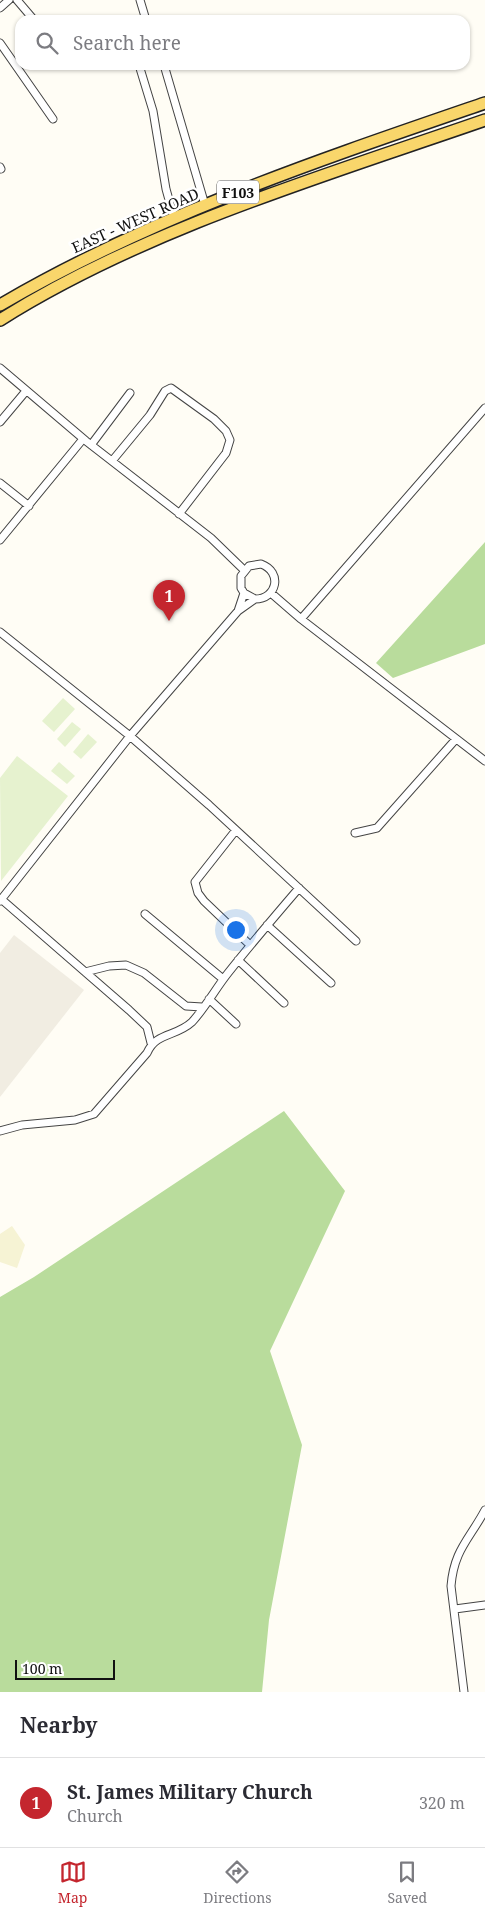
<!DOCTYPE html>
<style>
body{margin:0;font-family:"Noto Serif",serif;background:#f2f2f3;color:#2b2b33}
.scale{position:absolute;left:15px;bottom:12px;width:100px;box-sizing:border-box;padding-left:5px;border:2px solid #111;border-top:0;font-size:14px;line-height:18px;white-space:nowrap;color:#111;-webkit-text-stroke:4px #fff;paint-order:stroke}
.you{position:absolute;left:235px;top:929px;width:18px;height:18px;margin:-12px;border:4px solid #fff;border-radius:50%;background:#1a73e8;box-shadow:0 0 0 8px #1a73e833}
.badge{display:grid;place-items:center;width:32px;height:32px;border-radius:50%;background:#c4262e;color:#fff;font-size:16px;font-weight:700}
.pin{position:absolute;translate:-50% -41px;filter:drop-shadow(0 1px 2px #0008)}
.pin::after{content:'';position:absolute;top:26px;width:18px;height:15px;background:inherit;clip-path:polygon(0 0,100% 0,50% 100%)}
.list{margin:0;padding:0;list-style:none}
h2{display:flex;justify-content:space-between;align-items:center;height:65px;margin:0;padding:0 20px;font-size:21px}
h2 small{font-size:16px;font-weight:400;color:#7c7c81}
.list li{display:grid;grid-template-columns:32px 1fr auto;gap:15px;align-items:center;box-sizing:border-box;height:90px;padding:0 20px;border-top:1px solid #e1e1e2}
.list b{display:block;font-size:19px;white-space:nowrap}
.list p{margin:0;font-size:16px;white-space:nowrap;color:#7c7c81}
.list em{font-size:16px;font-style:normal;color:#7c7c81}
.icon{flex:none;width:28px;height:28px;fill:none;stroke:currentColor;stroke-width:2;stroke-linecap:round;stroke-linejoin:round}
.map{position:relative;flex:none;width:485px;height:1692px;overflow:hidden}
.search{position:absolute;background:#fff;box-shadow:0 1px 4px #0004;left:15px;right:15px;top:15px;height:55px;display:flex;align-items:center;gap:12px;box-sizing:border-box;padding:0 18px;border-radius:15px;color:#7c7c81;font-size:19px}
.sheet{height:155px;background:#fff}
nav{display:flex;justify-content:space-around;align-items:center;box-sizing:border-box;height:70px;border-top:1px solid #e1e1e2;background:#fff;font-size:14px;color:#7c7c81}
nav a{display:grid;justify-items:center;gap:2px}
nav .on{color:#c4262e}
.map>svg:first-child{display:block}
.farmland{fill:#f6f3d4}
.forest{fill:#b9dc9c}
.pitch{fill:#e6f2cf}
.plaza{fill:#f1ede2}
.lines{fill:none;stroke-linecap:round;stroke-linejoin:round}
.minor-casing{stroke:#444;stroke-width:9}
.primary-casing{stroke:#222;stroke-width:14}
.minor{stroke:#fff;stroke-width:7}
.primary{stroke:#f9d66b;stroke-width:11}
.labels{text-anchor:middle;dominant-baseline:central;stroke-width:5;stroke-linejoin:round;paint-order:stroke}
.shield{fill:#fff;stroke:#585858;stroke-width:1}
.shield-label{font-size:14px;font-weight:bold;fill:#111}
.street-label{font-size:15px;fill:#111;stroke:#fff}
</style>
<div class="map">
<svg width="485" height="1692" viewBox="0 0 485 1692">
<rect width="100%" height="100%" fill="#fffdf5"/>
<path class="farmland" d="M12,1226L25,1245L17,1268L0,1262V1234Z"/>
<path class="forest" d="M485,542V644L393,678L376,663Z
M284,1111L345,1191L270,1351L302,1445L269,1620L262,1692H0V1297L34,1277Z"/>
<path class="pitch" d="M63,698L75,709L54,732L42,721Z
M72,722L81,729L65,747L57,739Z
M88,734L97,742L81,759L73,752Z
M17,756L68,796L1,881L0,778Z
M59,762L75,776L67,784L51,771Z"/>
<path class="plaza" d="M14,935L84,990L0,1097V953Z"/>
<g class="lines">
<g class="minor-casing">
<path id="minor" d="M17,0L34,20
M140,0L146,20
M0,8L9,0
M0,43L53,119
M139,65L153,111L166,189L174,218
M164,65L205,205
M0,167L1,169
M0,368L86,441L211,538L244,570
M0,422L26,391
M91,445L130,393
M112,461L150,415L165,391L171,388L214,419L226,431L230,440L226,453L179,514
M0,483L29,506
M0,540L83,439
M271,593L301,619L485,761
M238,611L244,593L241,588V576L249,566L261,564C283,572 277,599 255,599L244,593
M301,619L485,408
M0,632L130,736L209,805L356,941
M236,830L195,882L198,893L204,901L250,945
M355,833L377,828L456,739
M1,899L129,1010L147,1027L151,1043
M0,901L130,736L238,611L255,599
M145,914L223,979
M267,925L331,983
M238,960L284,1003
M85,972L109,966L126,965L144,973L186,1006L202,1007
M209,999L236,1024
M0,1131L22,1125L75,1120L94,1114L147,1053C156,1032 176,1037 192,1022C205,1008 216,988 228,973C251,944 275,916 299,888
M455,1609L485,1605
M464,1692L451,1586C454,1550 469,1540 485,1510"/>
</g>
<g class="primary-casing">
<path id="primary" d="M0,305C152,216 319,160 485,103
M0,320C144,229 324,176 485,120"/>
</g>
<use href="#minor" class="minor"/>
<use href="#primary" class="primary"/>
</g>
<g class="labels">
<rect class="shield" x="217" y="180.5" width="42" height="23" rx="4"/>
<g class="shield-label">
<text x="238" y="192">F103</text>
</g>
<g class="street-label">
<text transform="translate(135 220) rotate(-24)">EAST - WEST ROAD</text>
</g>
</g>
</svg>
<div class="scale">100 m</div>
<div class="you"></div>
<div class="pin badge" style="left:169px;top:621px">1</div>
<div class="search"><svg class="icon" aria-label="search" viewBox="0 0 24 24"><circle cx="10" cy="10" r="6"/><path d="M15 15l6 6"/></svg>Search here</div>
</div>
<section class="sheet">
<h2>Nearby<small></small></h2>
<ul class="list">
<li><span class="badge">1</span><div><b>St. James Military Church</b><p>Church</p></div><em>320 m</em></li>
</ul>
</section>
<nav>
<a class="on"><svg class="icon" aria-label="map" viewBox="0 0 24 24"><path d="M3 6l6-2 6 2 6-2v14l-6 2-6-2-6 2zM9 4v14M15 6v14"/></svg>Map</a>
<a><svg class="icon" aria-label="directions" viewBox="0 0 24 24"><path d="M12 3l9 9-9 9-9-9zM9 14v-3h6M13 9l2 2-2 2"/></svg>Directions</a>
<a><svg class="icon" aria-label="saved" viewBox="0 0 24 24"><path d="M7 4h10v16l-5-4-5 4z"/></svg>Saved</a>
</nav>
